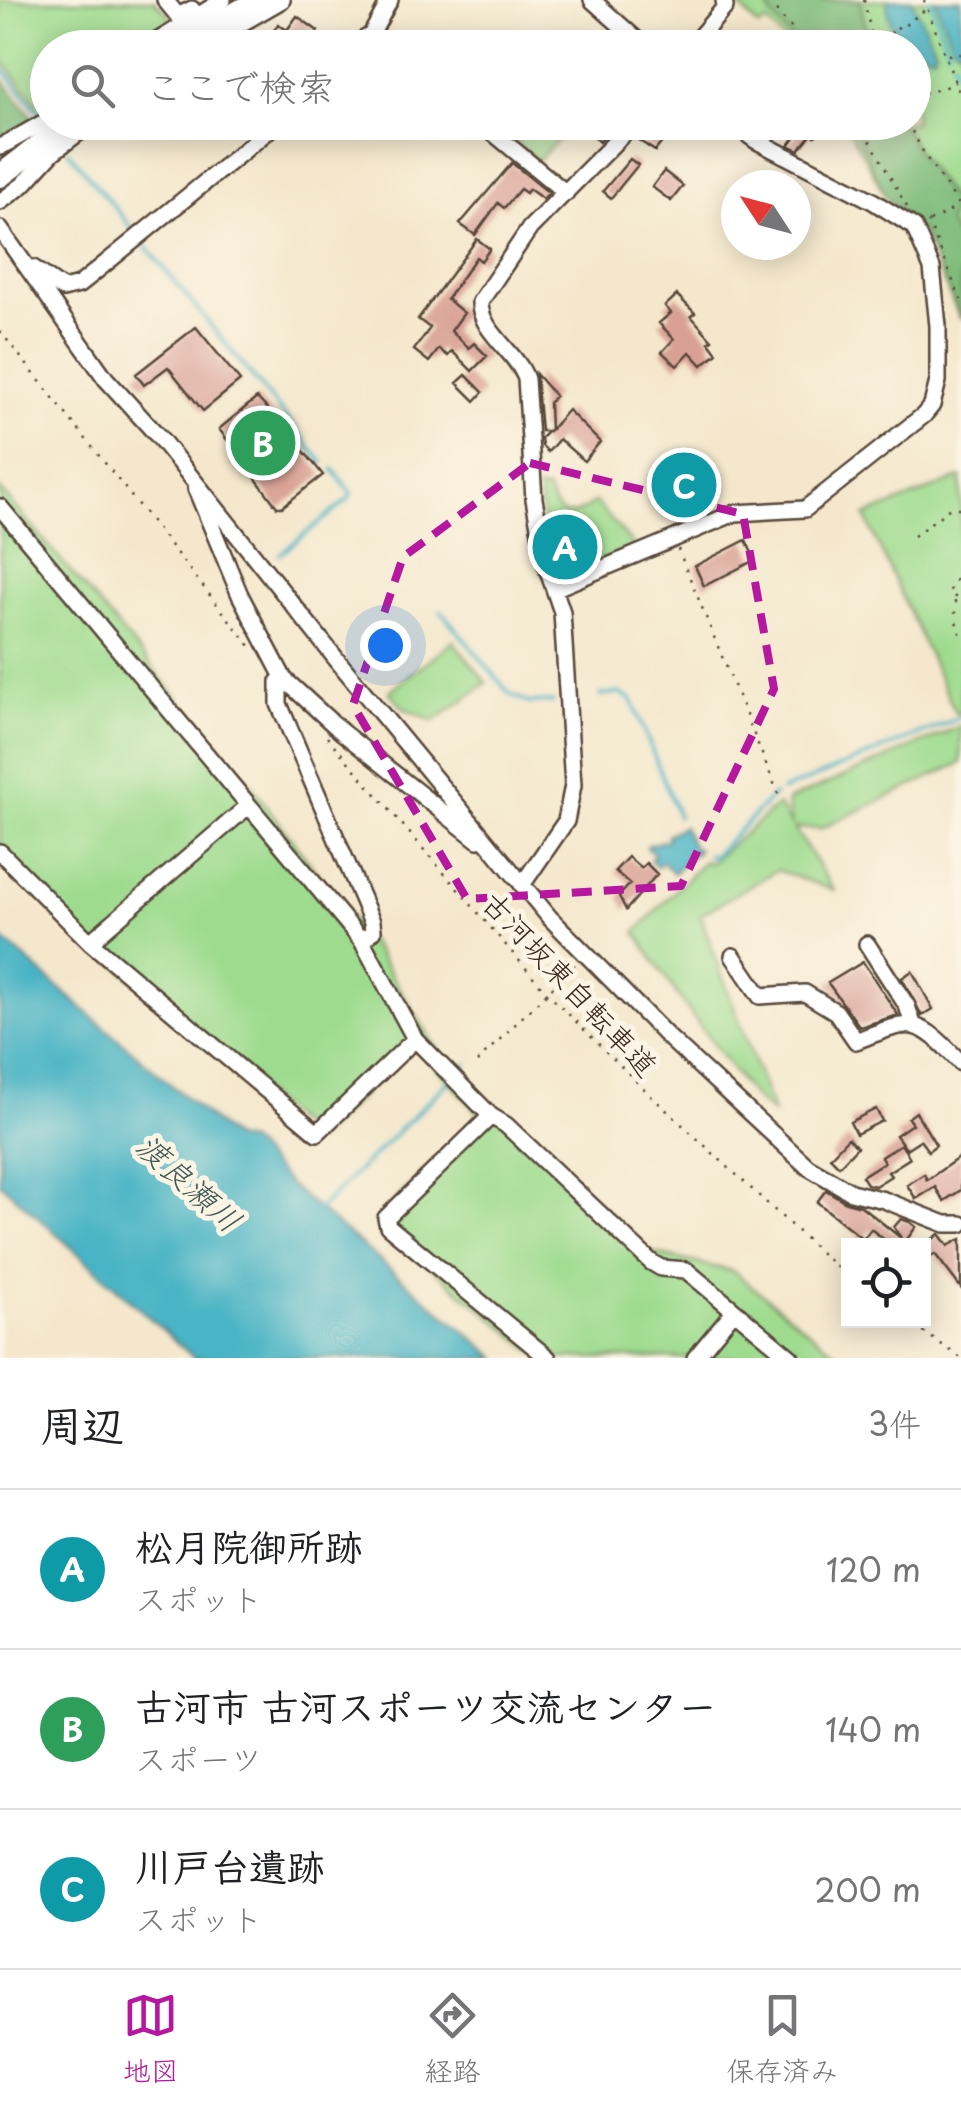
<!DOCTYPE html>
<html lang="ja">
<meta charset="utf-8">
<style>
body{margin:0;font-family:"Playpen Sans","Klee One",sans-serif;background:#f6f6f6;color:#202124}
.controls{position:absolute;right:30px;bottom:30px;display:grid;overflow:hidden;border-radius:0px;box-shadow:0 5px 25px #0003}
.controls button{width:90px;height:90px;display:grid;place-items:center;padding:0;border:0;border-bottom:2px solid #e0e0e0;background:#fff;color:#202124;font:50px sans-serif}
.compass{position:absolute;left:721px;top:170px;width:90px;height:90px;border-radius:50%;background:#fff;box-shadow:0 5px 25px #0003;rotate:306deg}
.you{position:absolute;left:385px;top:645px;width:35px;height:35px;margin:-25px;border:8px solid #fff;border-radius:50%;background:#1a73e8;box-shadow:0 0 0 15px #1a73e833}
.badge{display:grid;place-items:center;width:65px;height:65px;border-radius:50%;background:#b5179e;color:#fff;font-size:32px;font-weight:700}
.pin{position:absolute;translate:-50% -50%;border:5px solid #fff;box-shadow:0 2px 10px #0006}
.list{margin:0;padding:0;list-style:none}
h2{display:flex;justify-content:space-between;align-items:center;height:130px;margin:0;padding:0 40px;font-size:42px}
h2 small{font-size:32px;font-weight:400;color:#757577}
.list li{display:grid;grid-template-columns:65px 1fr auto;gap:30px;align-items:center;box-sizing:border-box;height:160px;padding:0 40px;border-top:2px solid #e0e0e0}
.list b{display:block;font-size:38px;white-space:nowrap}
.list p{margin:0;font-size:32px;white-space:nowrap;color:#757577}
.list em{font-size:32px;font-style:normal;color:#757577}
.icon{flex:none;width:55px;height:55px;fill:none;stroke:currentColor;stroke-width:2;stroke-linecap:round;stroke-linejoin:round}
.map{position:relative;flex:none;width:961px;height:1358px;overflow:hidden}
.search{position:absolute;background:#fff;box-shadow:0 5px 25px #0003;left:30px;right:30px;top:30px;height:110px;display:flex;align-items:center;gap:25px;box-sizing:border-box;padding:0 35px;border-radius:55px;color:#757577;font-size:38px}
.sheet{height:610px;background:#fff}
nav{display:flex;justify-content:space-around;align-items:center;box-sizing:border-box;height:140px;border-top:2px solid #e0e0e0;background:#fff;font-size:28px;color:#757577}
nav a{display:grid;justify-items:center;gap:5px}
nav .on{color:#b5179e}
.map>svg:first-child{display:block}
.green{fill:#9edb8f;stroke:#6c8256;stroke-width:2.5}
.forest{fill:#7ebb7a;stroke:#5c724c;stroke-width:2.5}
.water{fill:#48b4c5;stroke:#426f72;stroke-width:2.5}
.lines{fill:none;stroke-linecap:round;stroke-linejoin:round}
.stream{stroke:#48b4c5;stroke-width:4}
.building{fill:#d9a196}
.minor-casing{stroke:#574638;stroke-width:20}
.highway-casing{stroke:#574638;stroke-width:28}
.path{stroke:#574638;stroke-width:2.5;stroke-dasharray:2.5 8;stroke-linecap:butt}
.minor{stroke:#fff;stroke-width:15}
.highway{stroke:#fff;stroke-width:22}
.marked{fill:none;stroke:#b5179e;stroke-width:8;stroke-dasharray:20 12;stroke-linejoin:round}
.labels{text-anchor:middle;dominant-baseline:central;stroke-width:10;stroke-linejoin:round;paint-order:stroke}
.street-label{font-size:30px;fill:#3b2a1e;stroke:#fcf5e5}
.water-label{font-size:32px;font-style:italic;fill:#405a58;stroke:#fcf5e5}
</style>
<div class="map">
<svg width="961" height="1358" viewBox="0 0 961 1358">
<rect width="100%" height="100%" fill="#fcf5e5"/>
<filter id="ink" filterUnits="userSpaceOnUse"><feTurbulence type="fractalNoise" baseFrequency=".01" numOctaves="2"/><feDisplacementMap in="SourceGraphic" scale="20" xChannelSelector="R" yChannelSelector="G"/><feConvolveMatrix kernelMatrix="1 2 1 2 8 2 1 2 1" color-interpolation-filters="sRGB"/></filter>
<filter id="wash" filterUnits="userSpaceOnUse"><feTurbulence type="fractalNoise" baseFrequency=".0048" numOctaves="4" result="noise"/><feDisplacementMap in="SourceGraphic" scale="40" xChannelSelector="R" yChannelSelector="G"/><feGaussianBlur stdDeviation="2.25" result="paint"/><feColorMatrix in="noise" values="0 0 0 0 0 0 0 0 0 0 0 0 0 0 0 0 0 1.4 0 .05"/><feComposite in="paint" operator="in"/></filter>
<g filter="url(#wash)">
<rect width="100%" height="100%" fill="#f4e7cc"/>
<path class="green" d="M0,0H154L168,14L172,24L138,47L48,48V112L45,114L0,57Z
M724,0H961V320L922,232L886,197L845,123L914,122V48L791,47L767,22L759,27L739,6Z
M534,123H575L538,160L515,142Z
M961,477V711L956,714L865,516Z
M0,489L231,759L377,952L444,1060L652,1253L733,1271L843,1358H541L375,1221L480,1115L418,1048H411L316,1140L0,862Z
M538,489L547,490C560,520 567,521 595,502L634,546L558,579L553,572Z
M453,641L487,683L434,721L405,709L389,692Z
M961,726V763L820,829L794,828L834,890L777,870L700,915L773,1113C753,1100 740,1080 726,1061C694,1019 664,977 636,932L704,861L710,863L778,805L791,825L787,801Z"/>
<path class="forest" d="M766,0H860L870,47H799L771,15Z
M0,76L34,119L0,142Z
M852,123H902L919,154L955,204L948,222L961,248V320L922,232L886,197Z"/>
<path class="water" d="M888,0H912L936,50L933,55C907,48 884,29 888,0Z
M935,0H961V50L952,44Z
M683,826L693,847L698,849L696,854H692L674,873L662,862L657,867L650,860L655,855L647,848L648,845L667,840V835Z
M0,937L234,1139L249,1142L293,1188L497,1358H194L0,1183Z"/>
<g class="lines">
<path class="stream" d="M930,0L948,49
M952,60L961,83
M0,65L42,117
M68,151L135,232
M141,240L323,463
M280,554L349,499L351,493L333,469
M441,611L510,694L529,703L553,702
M600,695L619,693L632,700L678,816
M782,791L961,717
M708,855L713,857L774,795
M456,1074L467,1064
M317,1211L449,1081"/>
</g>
<g id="blocks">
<path class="building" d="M297,16L318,31L307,48H263L278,24L287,30Z
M577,122H603L611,130L599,142Z
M646,122H678L655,151L635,138Z
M807,122H828L815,136L812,133L799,150L789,145Z
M630,159L638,165L611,198L603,191Z
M512,163L549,193L543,199L529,189L526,193L520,189L504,208L498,203L475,235L460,224Z
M664,171L683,186L671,201L652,187Z
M477,239L490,249L481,261L476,257L447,299L464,313L451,331L469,348L474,343L487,356L472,371L452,351L448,356L439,349L429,362L414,350L430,328L418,319Z
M677,295L695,313L691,316L712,340L709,342L717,353L702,365L690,352L677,366L662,352L674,339L659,323L671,313L665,306Z
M196,327L240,381L203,411L168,367L144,385L136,374Z
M536,374L555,396L549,403L550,430L568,410L600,442L584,461L559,439L548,452L542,446L541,438L548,431H541Z
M466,375L483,392L475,401L457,383Z
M257,398L282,424L323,475L282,507H277L219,429Z
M746,540L755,560L704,586L695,566Z
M628,857L641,868L646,863L657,874L626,910L619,896L630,884L615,871Z
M863,962L898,1015L860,1027L828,983Z
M912,971L933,1009L922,1016L902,978Z
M876,1109L882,1121L856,1134L850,1122Z
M916,1112L936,1145L928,1151L920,1140L906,1149L896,1135L912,1124L908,1118Z
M848,1138L857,1147L839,1166L830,1157Z
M901,1144L910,1158L888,1172L891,1176L875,1186L867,1184L862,1176L884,1162L881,1157Z
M961,1156V1190L944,1201L935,1187L916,1199L907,1185L924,1174L927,1180Z
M826,1190L846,1202L861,1206L901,1238L894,1227L901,1219L910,1222L916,1227L905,1242L910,1246H892L871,1229L863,1239L817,1202Z
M939,1234L948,1246L961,1239V1288L935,1254L932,1256L924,1246Z"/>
</g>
</g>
<g filter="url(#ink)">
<use href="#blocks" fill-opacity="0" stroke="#574638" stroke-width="2.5"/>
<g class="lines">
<g class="minor-casing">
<path id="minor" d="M165,0L178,16L192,9
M592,0L646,48
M146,48L223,0
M199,48L282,0
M349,48L371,35
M380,48L371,35L390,0
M690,48L725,7L724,0
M480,122L566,193
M0,147L48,120
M0,202L23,185L53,152L93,122
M0,229L106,379L159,437L337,660L550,918L668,1037L808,1167L851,1192L884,1200L945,1224H961
M33,268L63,289L79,285L279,122
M196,489L240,595L284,679L343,733L478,840
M0,507L362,941L415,1039L491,1116L506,1125L651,1262L661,1268L686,1270L791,1358
M556,588L735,513L805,509L924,415L932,405L938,381V326L932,268L914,227L871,200L755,140L730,122
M284,679L279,681V704L372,922L373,931L362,941
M0,852L90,942L317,1133L415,1039
M522,885L566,821L573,785L562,612L546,565L534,499L526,379C517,352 479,331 480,302L530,228L635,122
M90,942L247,807
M867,944L907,1006L913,1024
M733,956L760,996L805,993L836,1012L856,1041C913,1018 917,1017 961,1063
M491,1116L386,1218L388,1226L548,1358
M695,1358L734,1311"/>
</g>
<g class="highway-casing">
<path id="highway" d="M175,48L259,0
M0,176L71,122"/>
</g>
<path class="path" d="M776,0L777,13L811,48
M864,0L874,48
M924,0L961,98
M873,43L887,39L896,26L900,29L926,9
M948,55L961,54
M914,95L941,89L955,82
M860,122L907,207
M907,122L926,157L960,206
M928,221L961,300
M930,221L958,207
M0,331L251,647
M914,536L950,508H961
M678,549L780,798
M961,570L949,592L961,602
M955,601V618L961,636
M327,737L547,993L650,1095L848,1278
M477,1062L575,965
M906,1320L961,1358"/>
<use href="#minor" class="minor"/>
<use href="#highway" class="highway"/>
</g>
</g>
<path class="marked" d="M530,463L743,514L774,689L681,886L467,899L353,705L403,557Z"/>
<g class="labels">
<g class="street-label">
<text transform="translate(571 983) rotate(47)">古河坂東自転車道</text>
</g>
<g class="water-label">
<text transform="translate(190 1182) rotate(42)">渡良瀬川</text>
</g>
</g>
</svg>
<div class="controls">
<button><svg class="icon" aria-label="locate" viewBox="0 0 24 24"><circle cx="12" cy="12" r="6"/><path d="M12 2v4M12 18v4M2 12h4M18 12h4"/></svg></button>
</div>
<svg class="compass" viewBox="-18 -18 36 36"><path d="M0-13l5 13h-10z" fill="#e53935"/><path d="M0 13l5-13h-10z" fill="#757577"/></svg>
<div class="you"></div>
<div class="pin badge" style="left:565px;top:547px;background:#0f9aa8">A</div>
<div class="pin badge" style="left:263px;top:443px;background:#2e9e5b">B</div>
<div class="pin badge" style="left:684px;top:485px;background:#0f9aa8">C</div>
<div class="search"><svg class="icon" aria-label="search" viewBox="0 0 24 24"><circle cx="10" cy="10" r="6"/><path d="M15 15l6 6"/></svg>ここで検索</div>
</div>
<section class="sheet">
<h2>周辺<small>3件</small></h2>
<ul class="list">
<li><span class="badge" style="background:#0f9aa8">A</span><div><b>松月院御所跡</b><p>スポット</p></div><em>120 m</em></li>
<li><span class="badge" style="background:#2e9e5b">B</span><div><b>古河市 古河スポーツ交流センター</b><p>スポーツ</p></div><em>140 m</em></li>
<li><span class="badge" style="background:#0f9aa8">C</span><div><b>川戸台遺跡</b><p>スポット</p></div><em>200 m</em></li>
</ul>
</section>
<nav>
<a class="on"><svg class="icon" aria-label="map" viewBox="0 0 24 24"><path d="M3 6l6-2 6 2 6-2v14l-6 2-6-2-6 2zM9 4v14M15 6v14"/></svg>地図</a>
<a><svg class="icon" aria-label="directions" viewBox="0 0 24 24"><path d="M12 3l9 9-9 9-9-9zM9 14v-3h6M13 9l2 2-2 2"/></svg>経路</a>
<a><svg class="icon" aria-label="saved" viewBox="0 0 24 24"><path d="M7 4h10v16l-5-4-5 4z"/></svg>保存済み</a>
</nav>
